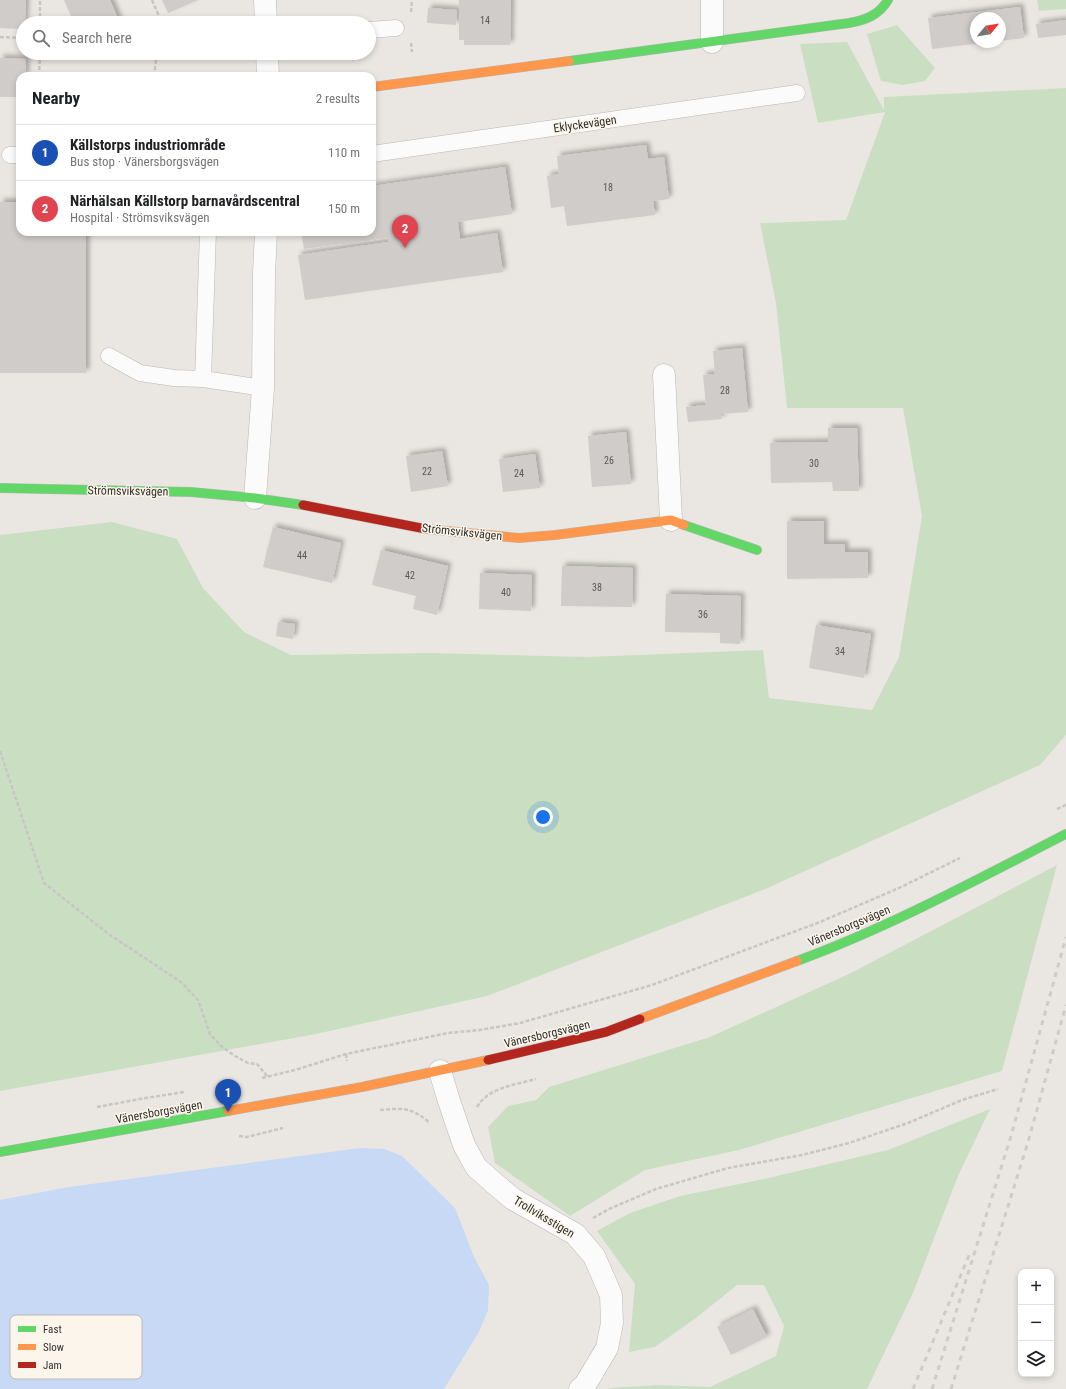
<!DOCTYPE html>
<meta charset="utf-8">
<style>
body{margin:0;font-family:"Roboto Condensed",sans-serif;background:#f2f2f2;color:#202124}
.controls{position:absolute;right:12px;bottom:12px;display:grid;overflow:hidden;border-radius:8px;box-shadow:0 2px 6px #0003}
.controls button{width:36px;height:36px;display:grid;place-items:center;padding:0;border:0;border-bottom:1px solid #e0e0e0;background:#fff;color:#202124;font:20px sans-serif}
.compass{position:absolute;left:970px;top:12px;width:36px;height:36px;border-radius:50%;background:#fff;box-shadow:0 2px 6px #0003;rotate:60deg}
.you{position:absolute;left:543px;top:817px;width:14px;height:14px;margin:-10px;border:3px solid #fff;border-radius:50%;background:#1a73e8;box-shadow:0 0 0 6px #1a73e833}
.badge{display:grid;place-items:center;width:26px;height:26px;border-radius:50%;background:#73716c;color:#fff;font-size:13px;font-weight:700}
.pin{position:absolute;translate:-50% -33px;filter:drop-shadow(0 1px 2px #0008)}
.pin::after{content:'';position:absolute;top:21px;width:14px;height:12px;background:inherit;clip-path:polygon(0 0,100% 0,50% 100%)}
.list{margin:0;padding:0;list-style:none}
h2{display:flex;justify-content:space-between;align-items:center;height:52px;margin:0;padding:0 16px;font-size:17px}
h2 small{font-size:13px;font-weight:400;color:#757577}
.list li{display:grid;grid-template-columns:26px 1fr auto;gap:12px;align-items:center;box-sizing:border-box;height:56px;padding:0 16px;border-top:1px solid #e0e0e0}
.list b{display:block;font-size:15px;white-space:nowrap}
.list p{margin:0;font-size:13px;white-space:nowrap;color:#757577}
.list em{font-size:13px;font-style:normal;color:#757577}
.icon{flex:none;width:22px;height:22px;fill:none;stroke:currentColor;stroke-width:2;stroke-linecap:round;stroke-linejoin:round}
.map{position:relative;flex:none;width:1066px;height:1389px;overflow:hidden}
.search{position:absolute;background:#fff;box-shadow:0 2px 6px #0003;left:16px;top:16px;width:360px;height:44px;display:flex;align-items:center;gap:10px;box-sizing:border-box;padding:0 14px;border-radius:22px;color:#757577;font-size:15px}
.panel{position:absolute;background:#fff;box-shadow:0 2px 6px #0003;left:16px;top:72px;width:360px;height:164px;border-radius:12px}
.map>svg:first-child{display:block}
.green{fill:#cadfc2}
.water{fill:#c7d9f4}
.building{fill:#cfccc9;filter:url(#shadow)}
.lines{fill:none;stroke-linecap:round;stroke-linejoin:round}
.lane-casing{stroke:#bab8b4;stroke-width:17}
.street-casing{stroke:#bab8b4;stroke-width:23}
.fast-casing{stroke:#bab8b4;stroke-width:10}
.slow-casing{stroke:#bab8b4;stroke-width:10}
.jam-casing{stroke:#bab8b4;stroke-width:10}
.path{stroke:#c7c6c4;stroke-width:2.5;stroke-dasharray:4 2;stroke-linecap:butt}
.lane{stroke:#fcfbfb;stroke-width:16}
.street{stroke:#fcfbfb;stroke-width:22}
.fast{stroke:#63d668;stroke-width:9}
.slow{stroke:#ff974d;stroke-width:9}
.jam{stroke:#b3261e;stroke-width:9}
.rail{stroke:#cdccca;stroke-width:3;stroke-dasharray:5 5;stroke-linecap:butt}
.labels{text-anchor:middle;dominant-baseline:central;stroke-width:3;stroke-linejoin:round;paint-order:stroke}
.number-label{font-size:10px;fill:#5a5854}
.street-label{font-size:12px;fill:#33312d;stroke:#fbf5eb}
.key{fill:#fbf5eb;stroke:#bfbab2;stroke-width:1}
.key-label{font-size:11px;fill:#33312d}
</style>
<div class="map">
<svg width="1066" height="1389" viewBox="0 0 1066 1389">
<defs>
<filter id="shadow"><feDropShadow dx="3.5" dy="-3.5" stdDeviation="2" flood-color="#0004"/></filter>
</defs>
<rect width="100%" height="100%" fill="#eae7e2"/>
<path class="green" d="M1037,0H1066V9L1039,11Z
M897,25L935,68L925,81L903,85L881,81L867,34Z
M847,42L884,110V97L1066,88V735L1040,765L763,890L487,996L316,1034L0,1091V535L112,522L177,539L203,588L244,632L291,655L430,653L587,657L763,650L769,698L872,710L899,657L922,516L903,408H787L776,303L760,223L846,220L885,112L818,123L800,44Z
M1057,865L1002,1071L739,1150L645,1170L570,1216L495,1163L488,1127L508,1106L536,1100L549,1087L710,1037L851,973Z
M990,1109L958,1176L913,1293L867,1389H608L609,1388L658,1385L710,1387L776,1356L784,1326L764,1285H737L696,1318L655,1347L629,1352L635,1284L597,1231L630,1213L680,1196L764,1179L888,1150Z"/>
<path class="water" d="M360,1148L384,1149L402,1156L455,1208L474,1257L489,1285L488,1310L479,1332L444,1389H0V1200L69,1187Z"/>
<path class="building" d="M0,0H26L25,23H23V29L0,28Z
M64,0H110L119,21L116,23H74Z
M162,0H198L168,13Z
M459,0H511L510,45H464V40H459Z
M1020,7L1024,38L1000,41V18H976V42L981,43L932,49L928,18Z
M428,8L457,10L456,25L427,23Z
M1066,20V35L1038,38L1036,24Z
M0,58L26,59V76H20V97H0Z
M646,145L648,159L664,157L669,199L653,201L655,215L567,226L564,206L551,208L547,176L559,174L557,156Z
M505,167L512,214L458,222L460,239L497,233L503,272L305,300L298,255L388,242V238L304,249L301,232H372V186Z
M0,202H20V232H86V373H0Z
M742,348L748,412L720,414L722,419L688,422L686,407L706,405L703,375L715,374L713,351Z
M828,428H857L859,491H833L832,482L771,483L770,443L828,442Z
M626,432L631,484L592,487L588,436Z
M442,451L448,486L411,492L406,456Z
M535,454L540,488L503,492L499,459Z
M787,521H824V544H845V552H868V578L787,579Z
M273,527L341,543L332,583L263,567Z
M381,550L448,566L437,615L413,609L416,596L372,585Z
M562,566L633,568L632,607L561,606Z
M480,573L532,575L531,611L479,609Z
M666,594L741,596L740,644L720,643V633L665,632Z
M278,622L295,624L293,639L276,636Z
M816,625L871,634L864,678L809,668Z
M753,1309L767,1337L731,1355L717,1327Z"/>
<g class="lines">
<g class="lane-casing">
<path id="lane" d="M369,30L396,28
M372,154L797,93
M10,155H20
M109,356L140,373L174,378L203,379L263,388
M203,379L208,232"/>
</g>
<g class="street-casing">
<path id="street" d="M265,0L266,23
M712,42V0
M267,53L268,76
M664,375L671,520
M255,498L263,388L264,273L266,232
M440,1071L449,1101L464,1145L476,1167L494,1183L513,1199L575,1234L594,1256L611,1295L612,1323L607,1348L585,1385L580,1389"/>
</g>
<g class="fast-casing">
<path id="fast" d="M569,61L849,23C866,20 879,15 888,0
M0,488L191,492L255,498L303,505
M684,525L757,550
M797,961C890,927 978,879 1066,834
M0,1152L228,1111"/>
</g>
<g class="slow-casing">
<path id="slow" d="M372,87L569,61
M426,529L519,538L555,535L671,520L684,525
M640,1019L797,961
M228,1111L362,1087L488,1060"/>
</g>
<g class="jam-casing">
<path id="jam" d="M303,505L426,529
M488,1060L606,1032L640,1019"/>
</g>
<path class="path" d="M152,0L162,23
M411,12L412,0
M40,23V0
M0,37L23,38
M411,43L412,52
M39,76L40,53
M154,76L157,53
M0,751L44,883L110,935L181,982L198,1000L210,1034L221,1046L235,1056L248,1063L257,1064L267,1076
M1057,809L1066,805
M346,1054L347,1061
M262,1078L295,1070L346,1054L448,1033L480,1030L520,1023L652,985L820,922L899,888L960,858
M97,1107L140,1099L184,1092
M477,1107C489,1087 515,1085 536,1079
M380,1110C404,1108 410,1107 429,1122
M239,1136L247,1137L283,1128
M593,1218L609,1209L656,1189L728,1168L802,1155L849,1143L908,1123L962,1100L998,1089"/>
<use href="#lane" class="lane"/>
<use href="#street" class="street"/>
<use href="#fast" class="fast"/>
<use href="#slow" class="slow"/>
<use href="#jam" class="jam"/>
<path class="rail" d="M913,1389L970,1253
M932,1389L1011,1136L1066,937
M951,1389L1028,1142L1066,1005"/>
</g>
<g class="labels">
<g class="number-label">
<text x="485" y="20">14</text>
<text x="608" y="187">18</text>
<text x="725" y="390">28</text>
<text x="609" y="460">26</text>
<text x="814" y="463">30</text>
<text x="427" y="471">22</text>
<text x="519" y="473">24</text>
<text x="302" y="555">44</text>
<text x="410" y="575">42</text>
<text x="597" y="587">38</text>
<text x="506" y="592">40</text>
<text x="703" y="614">36</text>
<text x="840" y="651">34</text>
</g>
<g class="street-label">
<text transform="translate(585 124) rotate(-8)">Eklyckevägen</text>
<text transform="translate(128 491) rotate(1)">Strömsviksvägen</text>
<text transform="translate(462 532) rotate(6)">Strömsviksvägen</text>
<text transform="translate(849 926) rotate(-23)">Vänersborgsvägen</text>
<text transform="translate(547 1034) rotate(-13)">Vänersborgsvägen</text>
<text transform="translate(159 1112) rotate(-10)">Vänersborgsvägen</text>
<text transform="translate(544 1217) rotate(31)">Trollviksstigen</text>
</g>
</g>
<rect x="10" y="1315" width="132" height="64" rx="6" class="key"/>
<rect x="18" y="1326" width="18" height="6" fill="#63d668"/>
<rect x="18" y="1344" width="18" height="6" fill="#ff974d"/>
<rect x="18" y="1362" width="18" height="6" fill="#b3261e"/>
<g class="key-label">
<text x="43" y="1333">Fast</text>
<text x="43" y="1351">Slow</text>
<text x="43" y="1369">Jam</text>
</g>
</svg>
<div class="controls">
<button>+</button>
<button>−</button>
<button><svg class="icon" aria-label="layers" viewBox="0 0 24 24"><path d="M12 4l9 5-9 5-9-5zM3 14l9 5 9-5"/></svg></button>
</div>
<svg class="compass" viewBox="-18 -18 36 36"><path d="M0-13l5 13h-10z" fill="#e53935"/><path d="M0 13l5-13h-10z" fill="#757577"/></svg>
<div class="you"></div>
<div class="pin badge" style="left:228px;top:1112px;background:#1a4fb4">1</div>
<div class="pin badge" style="left:405px;top:248px;background:#e0444e">2</div>
<div class="search"><svg class="icon" aria-label="search" viewBox="0 0 24 24"><circle cx="10" cy="10" r="6"/><path d="M15 15l6 6"/></svg>Search here</div>
<section class="panel">
<h2>Nearby<small>2 results</small></h2>
<ul class="list">
<li><span class="badge" style="background:#1a4fb4">1</span><div><b>Källstorps industriområde</b><p>Bus stop · Vänersborgsvägen</p></div><em>110 m</em></li>
<li><span class="badge" style="background:#e0444e">2</span><div><b>Närhälsan Källstorp barnavårdscentral</b><p>Hospital · Strömsviksvägen</p></div><em>150 m</em></li>
</ul>
</section>
</div>
